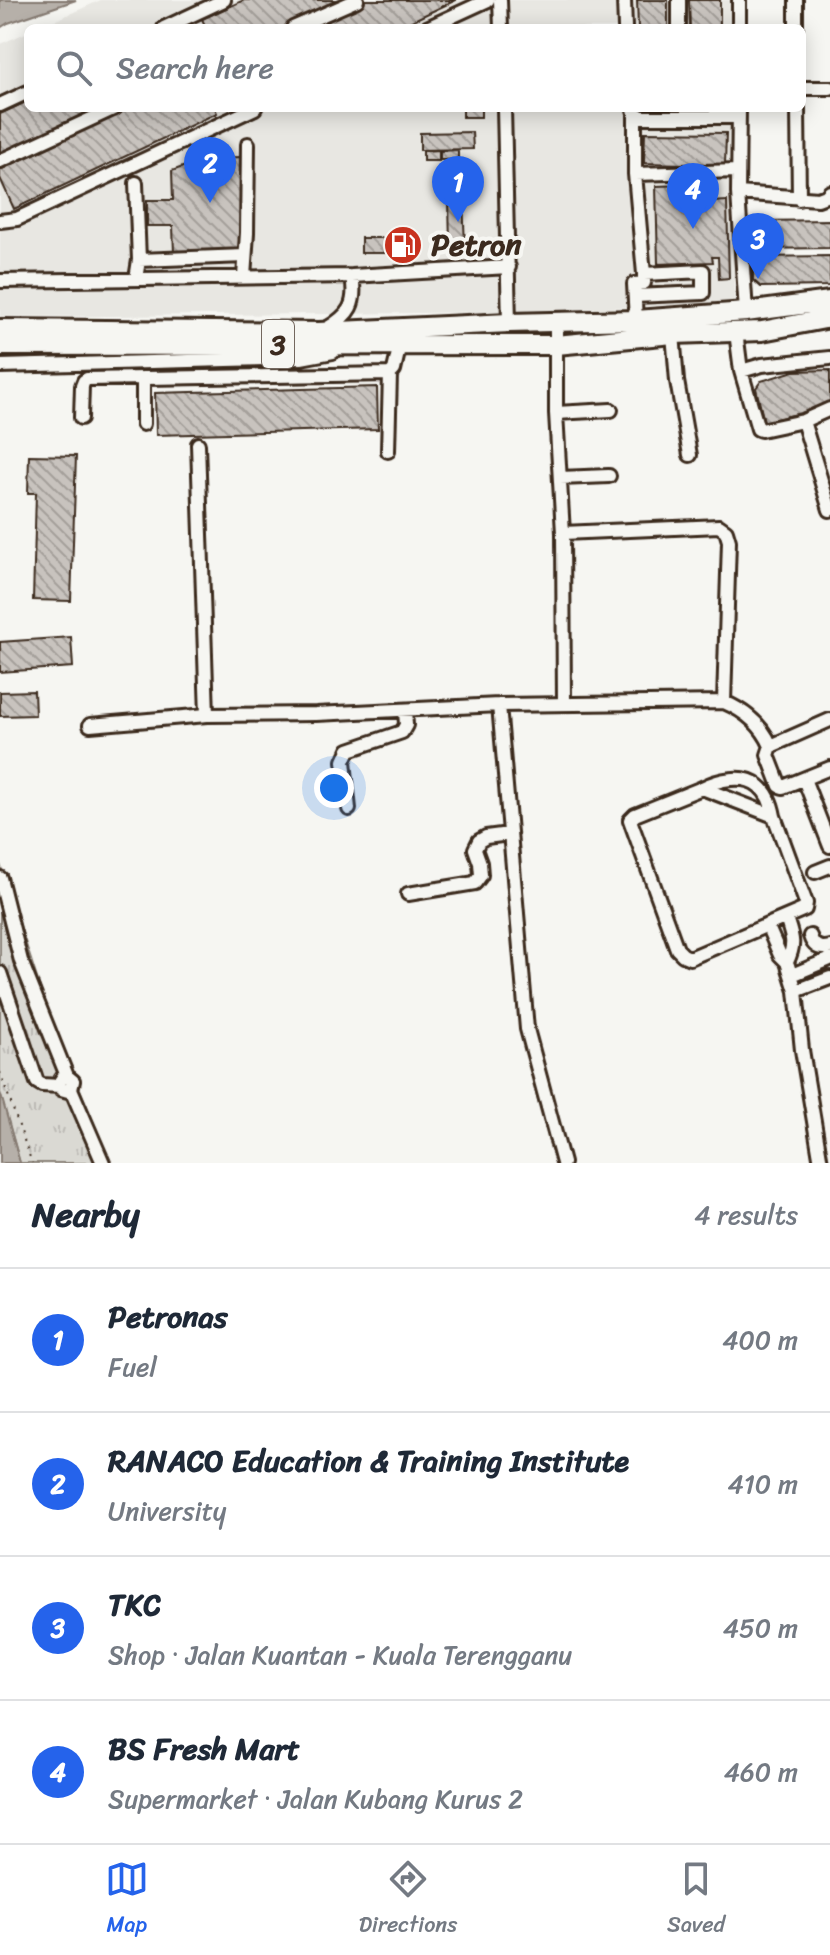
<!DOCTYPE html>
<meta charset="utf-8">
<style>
body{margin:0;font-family:Sriracha,sans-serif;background:#f6f6f7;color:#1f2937}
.you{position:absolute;left:334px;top:788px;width:28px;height:28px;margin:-20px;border:6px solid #fff;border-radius:50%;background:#1a73e8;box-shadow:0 0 0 12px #1a73e833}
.badge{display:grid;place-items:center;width:52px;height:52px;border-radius:50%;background:#2563eb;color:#fff;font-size:26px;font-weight:700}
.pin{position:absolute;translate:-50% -66px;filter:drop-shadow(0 2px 4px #0008)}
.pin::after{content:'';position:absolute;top:42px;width:28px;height:24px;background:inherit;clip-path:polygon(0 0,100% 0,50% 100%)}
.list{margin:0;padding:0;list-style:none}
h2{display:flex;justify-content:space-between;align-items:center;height:104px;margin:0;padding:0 32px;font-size:34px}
h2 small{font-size:26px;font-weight:400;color:#747a83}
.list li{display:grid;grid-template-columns:52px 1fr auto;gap:24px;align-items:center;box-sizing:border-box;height:144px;padding:0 32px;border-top:2px solid #e0e1e3}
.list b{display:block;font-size:30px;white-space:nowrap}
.list p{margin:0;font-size:26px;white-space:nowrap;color:#747a83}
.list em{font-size:26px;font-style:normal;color:#747a83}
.icon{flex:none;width:44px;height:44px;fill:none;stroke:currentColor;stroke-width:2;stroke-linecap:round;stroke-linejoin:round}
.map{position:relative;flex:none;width:830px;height:1163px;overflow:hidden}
.search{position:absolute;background:#fff;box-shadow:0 4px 20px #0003;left:24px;right:24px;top:24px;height:88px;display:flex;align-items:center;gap:20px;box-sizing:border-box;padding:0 28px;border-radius:12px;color:#747a83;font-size:30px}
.sheet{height:680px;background:#fff}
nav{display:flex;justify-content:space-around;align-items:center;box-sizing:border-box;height:112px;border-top:2px solid #e0e1e3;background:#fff;font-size:22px;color:#747a83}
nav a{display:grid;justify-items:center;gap:4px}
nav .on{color:#2563eb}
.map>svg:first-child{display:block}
.built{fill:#e8e7e2}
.grass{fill:url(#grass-tufts);stroke:#8a8278;stroke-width:2}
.water{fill:#b6b0a9;stroke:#857a71;stroke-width:2}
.building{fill:url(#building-back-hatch);stroke:#3b2a1e;stroke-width:2}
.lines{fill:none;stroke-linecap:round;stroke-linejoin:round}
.minor-casing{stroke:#3b2a1e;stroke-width:18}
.highway-casing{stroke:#3b2a1e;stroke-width:24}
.path{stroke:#3b2a1e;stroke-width:2;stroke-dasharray:2 6;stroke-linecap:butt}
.minor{stroke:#f6f6f2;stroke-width:12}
.highway{stroke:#f6f6f2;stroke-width:18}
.labels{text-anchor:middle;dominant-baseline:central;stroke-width:8;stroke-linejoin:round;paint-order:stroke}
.shield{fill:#f6f6f2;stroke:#73675e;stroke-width:2}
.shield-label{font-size:28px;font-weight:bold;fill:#3b2a1e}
.poi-label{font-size:30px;font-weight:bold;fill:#3b2a1e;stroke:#f6f6f2;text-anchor:start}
</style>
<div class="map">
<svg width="830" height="1163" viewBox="0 0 830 1163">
<defs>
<pattern id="grass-tufts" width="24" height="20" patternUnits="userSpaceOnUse" patternTransform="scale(2)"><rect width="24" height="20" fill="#dad9d3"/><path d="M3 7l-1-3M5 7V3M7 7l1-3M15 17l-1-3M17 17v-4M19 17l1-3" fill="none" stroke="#bcbab5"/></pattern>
<pattern id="building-back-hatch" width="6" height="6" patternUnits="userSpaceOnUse" patternTransform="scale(2)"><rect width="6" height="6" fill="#c8c3be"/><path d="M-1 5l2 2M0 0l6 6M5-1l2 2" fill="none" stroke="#a49f9a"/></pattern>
</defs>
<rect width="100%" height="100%" fill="#f6f6f2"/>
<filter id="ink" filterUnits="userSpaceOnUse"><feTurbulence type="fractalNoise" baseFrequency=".0125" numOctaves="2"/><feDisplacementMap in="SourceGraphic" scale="16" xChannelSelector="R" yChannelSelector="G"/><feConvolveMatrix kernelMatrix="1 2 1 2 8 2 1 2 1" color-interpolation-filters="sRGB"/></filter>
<g filter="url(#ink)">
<path class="built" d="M101,0H732V28H38Z
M28,32V108H733L734,302L523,312L0,317V44Z"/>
<path class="grass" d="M0,864L45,1003L110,1163H20L0,1093Z"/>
<path class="water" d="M0,0H76L8,23L0,28Z
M0,1093L3,1102L20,1163H0Z"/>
<path class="building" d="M244,0H344L282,28H206L202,19Z
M364,0H456L397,28H302Z
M637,0H668V28H638Z
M689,0H720V28H690Z
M28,101V108H99L0,155V114Z
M130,108H215L217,113L14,209L0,178V170Z
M463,108H481V117H463Z
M472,132L473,149L420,150V133Z
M645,132L726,133L725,165L644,163Z
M439,150V161H423V151Z
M458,150V160H440V151Z
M241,157L242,252L174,253L173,226H147V200H173L172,171L207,158Z
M710,184L711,202L727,201L729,278L719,279L718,257H712L713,262L658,264L656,186Z
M449,199H463L465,246H450Z
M830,220V248L752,249V225L757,221Z
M361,238H397V253H361Z
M830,256V286L761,287L753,280V257Z
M830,370V406L764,422L756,388L761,381L794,371Z
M377,387L378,429L156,435L155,393Z
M29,455L76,456L71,601L33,600L36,493H28Z
M71,637L73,667L0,672V642Z
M34,691L35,715L0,716V692Z"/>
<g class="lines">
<g class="minor-casing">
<path id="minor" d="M500,0L501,28
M624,0L625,28
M679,0V28
M796,0V28
M164,28L224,0
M293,28L357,0
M427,28L488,0
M739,28V0
M802,88H830
M0,105L28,92
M504,108L509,323
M739,108L738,193L746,312
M798,108L799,199
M634,109L635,113L642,117H739
M635,113V174L644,274
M0,161L115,108
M635,174L738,171
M136,183L139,260
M738,193L818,199L826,196L830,192
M0,221L17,219L255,108
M244,277L247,233L248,144
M136,279L139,260L245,256
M0,281L352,276L509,267
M635,296L703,293V271L644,274V283L634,284L636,320
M556,322V413L563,533L564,704
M326,329C350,315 357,304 352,276
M736,332L741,371L758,429L761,430L803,421L830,409
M673,334L677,381L690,455
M0,366L301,358L333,352
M741,371L762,365L830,358
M143,378V424
M556,413L611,410
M81,418L82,386L84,381L87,379L390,374L394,370L400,344
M803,421L830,510
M198,444L207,715
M388,451L390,374
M560,478L609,476
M563,533L719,526L726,531L729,541L724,702
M499,705L527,1029L563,1163
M90,725L207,715L316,714L499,705L724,702C745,711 762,725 771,746L768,755L780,786L783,787L830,768
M771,746L830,720
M804,779L830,846
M702,788L774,816L806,903L805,909L690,958L683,955L677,949L630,820L635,815Z
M702,788C717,780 744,773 759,786C768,793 772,805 774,816
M349,809L344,761L349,750L402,732L406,725L405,710
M815,872L830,866
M0,878L21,961L67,1076
M408,894L475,883L481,875L480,863L475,849L479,841L486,837L509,834
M767,925L780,955L787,962C796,943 792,937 786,918
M810,936C813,946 819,950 830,947
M787,962L796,991L802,1050L821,1163
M0,973L37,1082L42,1085L60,1086
M792,975L830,959
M796,991L830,978
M71,1089L68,1091L61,1089L59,1083L63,1077L67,1076L73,1081L71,1089L103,1163"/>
</g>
<g class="highway-casing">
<path id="highway" d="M0,329L319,332L509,323L636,320L746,312L830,301
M0,346L556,345L673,334L762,331L830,318"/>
</g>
<path class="path" d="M0,1072L32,1163"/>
<use href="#minor" class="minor"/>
<use href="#highway" class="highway"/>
</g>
</g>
<defs>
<g id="fuel-disc" transform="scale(2)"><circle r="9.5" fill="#c8321e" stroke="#f6f6f2"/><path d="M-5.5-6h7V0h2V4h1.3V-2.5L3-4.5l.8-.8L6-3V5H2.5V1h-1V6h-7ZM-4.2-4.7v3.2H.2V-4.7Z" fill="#fff"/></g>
</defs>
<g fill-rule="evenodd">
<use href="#fuel-disc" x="403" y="245"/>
</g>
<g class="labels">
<rect class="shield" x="262" y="320" width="32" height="48" rx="6"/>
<g class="shield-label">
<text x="278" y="344">3</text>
</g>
<g class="poi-label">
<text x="431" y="245">Petron</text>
</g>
</g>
</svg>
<div class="you"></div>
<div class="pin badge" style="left:458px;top:222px">1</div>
<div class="pin badge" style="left:210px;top:203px">2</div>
<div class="pin badge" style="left:758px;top:279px">3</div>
<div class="pin badge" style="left:693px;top:229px">4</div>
<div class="search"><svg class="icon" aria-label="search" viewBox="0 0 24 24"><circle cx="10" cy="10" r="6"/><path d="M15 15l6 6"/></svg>Search here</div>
</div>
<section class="sheet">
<h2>Nearby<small>4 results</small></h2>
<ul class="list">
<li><span class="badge">1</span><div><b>Petronas</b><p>Fuel</p></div><em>400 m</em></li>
<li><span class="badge">2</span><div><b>RANACO Education &amp; Training Institute</b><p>University</p></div><em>410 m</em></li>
<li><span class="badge">3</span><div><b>TKC</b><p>Shop · Jalan Kuantan - Kuala Terengganu</p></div><em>450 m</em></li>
<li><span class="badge">4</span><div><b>BS Fresh Mart</b><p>Supermarket · Jalan Kubang Kurus 2</p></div><em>460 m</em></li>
</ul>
</section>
<nav>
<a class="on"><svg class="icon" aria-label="map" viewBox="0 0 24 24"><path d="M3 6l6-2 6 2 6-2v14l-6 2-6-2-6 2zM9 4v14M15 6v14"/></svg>Map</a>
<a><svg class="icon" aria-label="directions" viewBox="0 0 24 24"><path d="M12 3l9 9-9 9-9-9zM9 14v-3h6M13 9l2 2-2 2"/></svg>Directions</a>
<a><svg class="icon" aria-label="saved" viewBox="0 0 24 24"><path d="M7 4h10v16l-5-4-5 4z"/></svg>Saved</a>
</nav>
